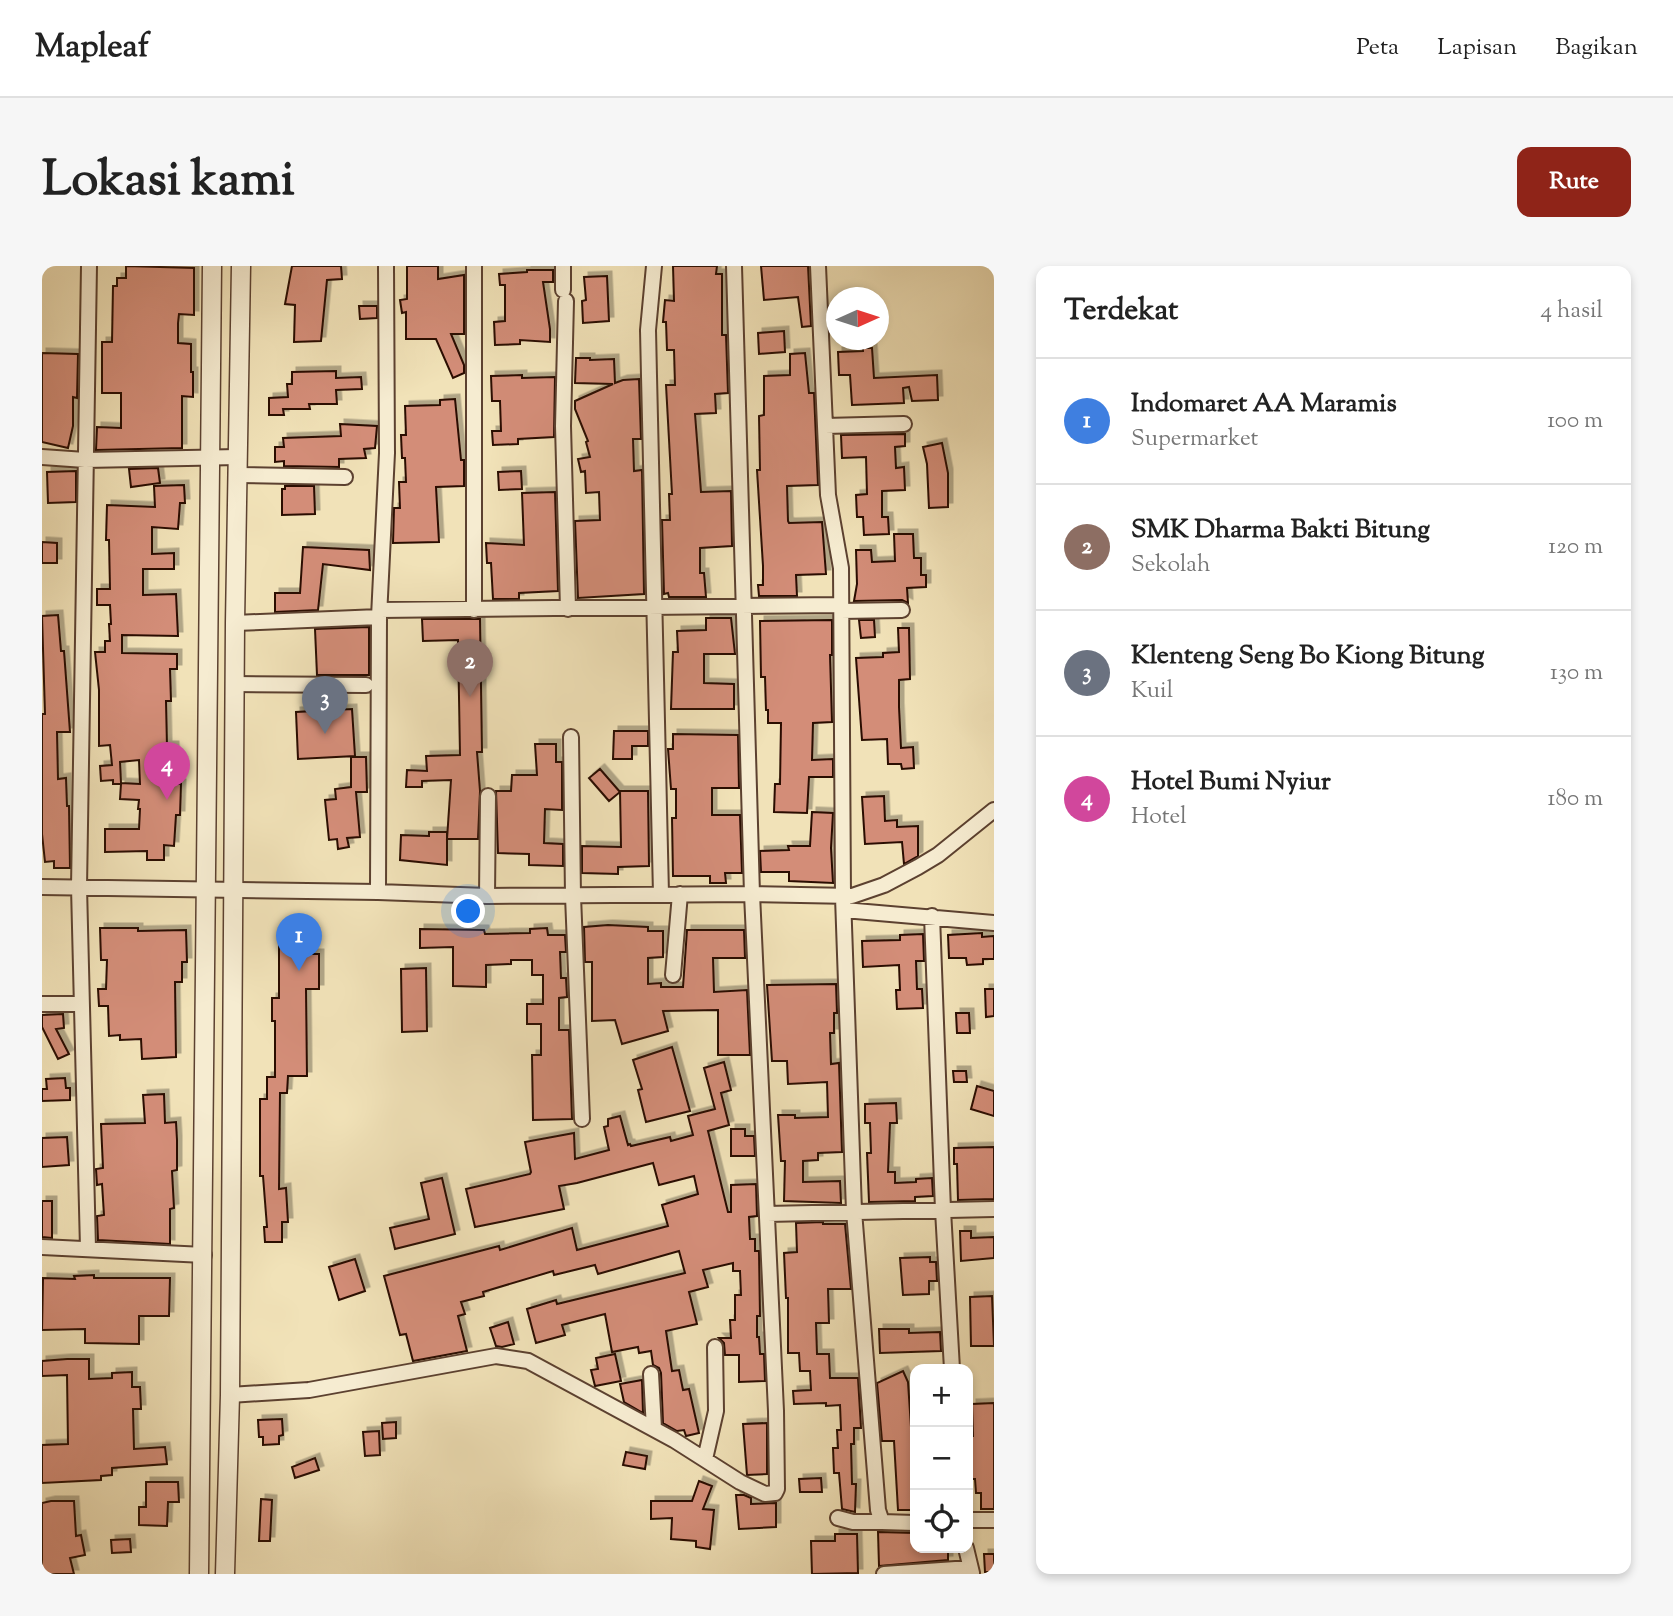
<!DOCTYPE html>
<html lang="id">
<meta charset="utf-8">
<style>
body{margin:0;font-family:"Sorts Mill Goudy",serif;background:#f6f6f6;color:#222}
.controls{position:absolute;right:21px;bottom:21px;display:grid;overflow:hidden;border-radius:14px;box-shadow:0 4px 10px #0003}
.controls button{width:63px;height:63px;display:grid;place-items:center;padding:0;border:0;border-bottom:2px solid #e0e0e0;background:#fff;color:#222;font:35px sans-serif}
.compass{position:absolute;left:784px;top:21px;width:63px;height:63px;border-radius:50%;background:#fff;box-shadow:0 4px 10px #0003;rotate:87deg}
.you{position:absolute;left:427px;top:646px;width:24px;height:24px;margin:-18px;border:5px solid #fff;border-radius:50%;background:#1a73e8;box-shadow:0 0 0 10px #1a73e833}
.badge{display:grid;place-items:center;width:46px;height:46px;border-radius:50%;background:#8f2418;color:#fff;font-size:23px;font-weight:700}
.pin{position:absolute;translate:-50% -58px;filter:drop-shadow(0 2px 4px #0008)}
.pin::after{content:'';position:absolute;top:37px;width:24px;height:21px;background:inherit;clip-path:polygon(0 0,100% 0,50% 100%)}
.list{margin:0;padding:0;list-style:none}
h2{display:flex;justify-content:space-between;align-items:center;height:91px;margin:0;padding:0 28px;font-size:30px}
h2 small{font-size:23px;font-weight:400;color:#767676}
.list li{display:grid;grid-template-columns:46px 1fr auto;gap:21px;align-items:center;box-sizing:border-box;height:126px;padding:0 28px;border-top:2px solid #e0e0e0}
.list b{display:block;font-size:26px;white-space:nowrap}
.list p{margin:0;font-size:23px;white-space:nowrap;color:#767676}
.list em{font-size:23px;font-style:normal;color:#767676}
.icon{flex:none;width:38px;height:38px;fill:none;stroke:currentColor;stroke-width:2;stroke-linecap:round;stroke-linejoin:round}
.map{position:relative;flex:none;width:952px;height:1308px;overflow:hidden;border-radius:14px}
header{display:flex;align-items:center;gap:42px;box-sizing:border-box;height:98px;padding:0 35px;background:#fff;border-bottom:2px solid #e0e0e0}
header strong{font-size:33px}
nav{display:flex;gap:38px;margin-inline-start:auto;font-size:24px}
.intro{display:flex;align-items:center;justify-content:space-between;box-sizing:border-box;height:168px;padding:0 42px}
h1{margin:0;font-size:49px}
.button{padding:18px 32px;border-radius:14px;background:#8f2418;color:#fff;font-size:24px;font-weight:700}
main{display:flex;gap:42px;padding:0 42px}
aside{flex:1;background:#fff;border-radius:14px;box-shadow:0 4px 10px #0003}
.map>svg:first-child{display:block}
.building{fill:#d38d78;stroke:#2a0b02;stroke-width:2;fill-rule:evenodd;filter:url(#shadow)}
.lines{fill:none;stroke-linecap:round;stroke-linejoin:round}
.minor-casing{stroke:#5c4130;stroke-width:18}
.tertiary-casing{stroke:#5c4130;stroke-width:21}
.minor{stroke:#f6ecd1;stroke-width:14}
.tertiary{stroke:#f6ecd1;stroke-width:18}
</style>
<header>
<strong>Mapleaf</strong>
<nav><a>Peta</a><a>Lapisan</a><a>Bagikan</a></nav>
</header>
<div class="intro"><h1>Lokasi kami</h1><a class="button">Rute</a></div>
<main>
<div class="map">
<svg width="952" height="1308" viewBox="0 0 952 1308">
<defs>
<filter id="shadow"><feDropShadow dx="4.5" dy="-4.5" stdDeviation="0" flood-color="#0004"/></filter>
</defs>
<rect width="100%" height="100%" fill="#f1e2b8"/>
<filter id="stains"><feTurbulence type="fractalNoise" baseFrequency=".00286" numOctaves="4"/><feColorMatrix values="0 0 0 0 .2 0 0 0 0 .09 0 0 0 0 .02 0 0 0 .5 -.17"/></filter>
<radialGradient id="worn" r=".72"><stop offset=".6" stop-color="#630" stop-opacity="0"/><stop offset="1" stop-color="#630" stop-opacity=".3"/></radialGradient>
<path class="building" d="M84,0L152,2V49L137,48L136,57V77L149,78V106H151V131L140,130V182L54,184L55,161L79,162V127H60V76H70L71,20H75V12H84Z
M250,0H299L300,13L285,14L279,75L252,76L253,39L243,38Z
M365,0H396V13L422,9V68H409L422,99V107L411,112L394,73H364V46L360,47L358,34L365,33Z
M631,0H675L674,8H680V69H684L686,127L673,128L674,147L653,148L659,226L689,225L690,280L658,282V307H662L664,331H627L626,327L622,328L620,254H628L627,228H630L624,119H633L632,84H625L624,56H621L623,34L632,35Z
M719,0H766L769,60L760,61L756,31L722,34Z
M485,4H511V16H501L508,63V76L478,74V78L453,79L452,56L463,55V19H458L457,8L485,6Z
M565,10L567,55L541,57L540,35L544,34L542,11Z
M317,40H335V52L318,53Z
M742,65L743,86L717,88L716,67Z
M821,82H830L832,112L895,109L896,134L870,135L867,121L861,122L862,137L810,139L808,109H797L796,86L821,85Z
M0,87L36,88L35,132L31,131V160L26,182L0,176Z
M763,87L767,127H772L776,219L745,220L746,255L747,257L780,256L784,308L754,309L755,330H717L716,319H721V300L715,204H718L717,150L722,149V110L748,109V88Z
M534,92H548V94L572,93L573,117L581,114L597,113L599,173H591L592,205L600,204L602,328L536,332L533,255L558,254L557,226L544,227L543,205L539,206L536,193L548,191L544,176L546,175L533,143V135L571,118L533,117Z
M294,105V112L319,111L320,123L294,124L295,138H267L268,143H241L242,149H227V132L246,131L245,118H250V106Z
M480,109V112L513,111L512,171L476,173V178L451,179L450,165H459L458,135H450L449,110Z
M413,133L419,194H422V220L394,221L397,276L351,277L352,242H358L357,216H364L363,192H360L359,169H364L363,140L398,139V134Z
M298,158L335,160L333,182L322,183L324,192L297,193V201L242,200V195L233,196V181H242L241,172L299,170Z
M863,168V180L853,181L854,202L862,201L863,224L840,225V251H846L847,268L822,269L821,251H815L814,229L825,228L824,191L800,192L799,169Z
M900,177L906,207V241L887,242L885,198L881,181Z
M116,202L118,217L89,221L87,203Z
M34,205V236L6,237L5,206Z
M479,205L480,223L457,224L456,206Z
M142,219L143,237H138L136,263L110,261V288L132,287V303H101V329L134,328L136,370L80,369V387L135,388V403H128L129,435H124L125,480H132L134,518H139L138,549H134L132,580L122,579V594H105V585L63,586V563H97L98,543H96L97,534L78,533L79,518H71V514L59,515L58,500L70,499L68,479L57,480V424L53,386H63V375H68L67,358H69L68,339H55V323H68L67,274H64L65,239L113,241L112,220ZM97,494L98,518L79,517L78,496Z
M243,220H272L273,248L240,249V223H243Z
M513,226L516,325L477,327V333H451L449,297H445L444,277L482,279L480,227Z
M852,268H871L872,292H879V309H884V321L865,322L866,337L860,334L812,335L815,318L814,284H829L830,296L853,295Z
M0,276L15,277V297H0Z
M261,281L327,284L328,304L281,298L276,344L233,346V327H258Z
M16,349L19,385H22L28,466H15L16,513L24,512L25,540H27L28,602H12V595L3,596L0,568V448H3L0,350Z
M664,352H689L693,388H662V417L692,418V443H629L631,386H636L635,365L664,364Z
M380,353H438L440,486H435L438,525L436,573H405L409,514L380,515V521H364L365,504L385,505L384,490L418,489L416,374L381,375Z
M790,354V389H788L790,456L771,457L770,494L791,493V511H767L765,547L732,546L733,518H738L739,457H726V444H724L723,411H719L718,355Z
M817,354H832L833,371L819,372Z
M327,361V409H275L273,363Z
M856,362H867L868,413L857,414V441L859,482L871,481L872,502L860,503L859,498H846L845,473L820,474L814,392L841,391V387L857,386Z
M310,443L313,490L256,493L254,446Z
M572,465H606V480H590V493H571Z
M631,468L696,469L697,522H670V549H698L700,607H683L684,617H668V610H631L630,552H634V523H629L626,483H631Z
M493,478H514V496H520V544L503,543L502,577L521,578V600L487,599V588L456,587L454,525H469L470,509H495Z
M309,491H324L325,526H314L318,571L305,572L307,581L296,583L295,573L287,574L283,534L294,533L293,523L309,521Z
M558,503L578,526L567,535L547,512Z
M578,525H606L607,600L576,601V608L540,607V580L579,581Z
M842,530L843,555L855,554V561L876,560V590L862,598L860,576L823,578L820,531Z
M770,546L791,547L789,582L791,617L747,615V606H719L718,585L747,584L746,580H768Z
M387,566H405V599L358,594L359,569L387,570Z
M566,659L606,661V665H621V691L606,692V718L619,717V721H641L645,664H702L703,692H671L672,726L705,724L708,789H676V744L621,745L626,765L580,778L573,754L550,755V696H543L542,661Z
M265,661L266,688H277V723H264L265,810H246L245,827H238L237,923L244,922L246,956H240V976H223L222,961H225L221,910H218V833H225V811H233V755H230V732H237V662Z
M58,662H96V665L144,664L145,696H140V716H133L134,791L100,793L99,773L78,774V769L67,770L66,740H57L56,723H64L65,694H59Z
M505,662L506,669H523L524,686H518L519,712H524L525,731L517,732V764H527L530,853L491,854L490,789H499V758H485V738H501V709H490V694H469V698L444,699V721L411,720V681L378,682V663L442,664L443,668L488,667V663Z
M940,667V671L952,670V693H941V698L925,699L924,692H907L906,669Z
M881,668L882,695H874L875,723H880L881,742L855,743L854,724H858L857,699L821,701L820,675L858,674V669Z
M384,702L385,765L360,766L359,703Z
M794,718L795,747H792V767H788L789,798L797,797L800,886L776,887V894L761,895V916L798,915L799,937L742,935L743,895H739L736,849H753V852L786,851L785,816L746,818L745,795H730L725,719Z
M943,723H952V750L944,751Z
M914,747H927L928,767H915Z
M21,748L22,762L14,763L27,788L16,793L0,761V749Z
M630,781L648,845L604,856L596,824L600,823L591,794Z
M682,796L689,824L679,827L687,859L666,865L686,946H689V919L714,918L715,950L707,951L708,973H713V985H717L718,1050H715V1071H717L718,1088H722L723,1115L697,1116V1089H683L682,1077L677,1072H689L688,1054H693V1029H699L698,1005H691V997L661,1004L666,1021L647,1026L655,1058L624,1065L630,1105L637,1104L641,1124L647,1123L657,1167L644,1170L642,1164L635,1165L621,1157L619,1107L617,1102L611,1099L609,1085L597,1087L596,1081L570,1086L563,1048L520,1059L523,1069L494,1077L485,1043L514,1034L515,1038L643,1007L637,985L556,1008L553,999L512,1009L511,1005L441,1026L442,1030L419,1036L423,1048L416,1050L425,1085L371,1095L364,1068L358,1069L342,1010L457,980L458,984L530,962L535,984L626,960L620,939L656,928L652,910L617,919L611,897L535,917L517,920L522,943L433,961L424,923L488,908L489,906L483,876L532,867L533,893L567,884L562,861L566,860V853L578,850L586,879L588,878L589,880L628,871L629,875L651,869L646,850L673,843L662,802Z
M911,805H924L925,816H912Z
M23,812L24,822H28V834L0,835V823H5L4,813Z
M935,820L952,825V850L929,843Z
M122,828L123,857L134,856L135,874V904L130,905L132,942L128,943V978L56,974L55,950L62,949L60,918L55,919L54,903L61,902L59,858L103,857L101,829Z
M854,837L855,857H848L846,906H853V917L874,916V913L890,912L891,930L873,931V935L827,936L825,887H829L828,857H823V838Z
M689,863H703V870H712L713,890H689Z
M25,871L27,899L0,901V872Z
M952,881V933L916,934L915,898H912V882Z
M400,912L413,968L353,983L348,962L387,953L379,917Z
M0,935H10V972L0,971Z
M781,956V958H803L809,1023H786L787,1057H774L775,1088H787L788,1112H816L819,1162H812V1178H809L810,1218H814L813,1246L800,1243L797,1207H792L791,1182H796L795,1164H799L798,1139L784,1140V1137L752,1138L751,1125L769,1124L768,1105H758L757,1087H746V1032H744L742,987L755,986L754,957Z
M918,965H929V972L952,971V992L919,995Z
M888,991V996H894L895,1015H887V1028L861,1029L858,992Z
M313,993L323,1025L297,1034L287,1001Z
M52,1009V1012H128L127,1050H97V1078L43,1077V1063L0,1064L1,1012L33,1013L32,1010Z
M950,1030L952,1080H929L928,1031Z
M466,1056L472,1078L460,1081L454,1080L448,1062Z
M837,1063H867V1067L898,1066L899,1085L838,1087Z
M573,1088L579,1115L553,1120L549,1104L556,1103L554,1092Z
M25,1093H47V1113L70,1112V1107L90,1106V1121H98L99,1143H91L92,1183L123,1181L125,1198L70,1202V1209L59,1210V1214L0,1217V1179L26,1178L25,1109L0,1110V1095Z
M861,1105L866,1116L869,1161H872L873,1244H856L852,1175H840L835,1117Z
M600,1114L601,1147L582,1136L578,1118Z
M952,1137V1243H939V1227H934L933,1213H930L929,1192H927V1170H931L930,1138Z
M240,1153L241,1169L237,1170V1178L221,1179V1171H217L216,1154Z
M354,1156V1172L341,1173L340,1157Z
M725,1157V1208L705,1209L701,1158Z
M337,1165L338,1189L323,1190L321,1166Z
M584,1186L605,1190L603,1203L581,1199Z
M273,1192L277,1204L253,1212L250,1201Z
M779,1212L780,1226H758L757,1213Z
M657,1215L670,1220L661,1243L672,1244L668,1283L654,1281V1275L629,1273L630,1252L609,1253V1235H650Z
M104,1216H136L137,1236H126L125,1260L97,1259V1241H104Z
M694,1229H702L709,1232V1238L734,1237V1261L697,1263Z
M219,1233L230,1234L228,1275H217Z
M9,1235H32L34,1270L39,1269L43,1289L28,1292L32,1308H0V1237Z
M836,1266L873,1267V1282H906V1294L837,1300Z
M793,1268H815L816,1307L770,1308L769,1275H793Z
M88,1273L89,1286L70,1287L69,1274Z
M942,1288H952V1306H943Z"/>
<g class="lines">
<g class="minor-casing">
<path id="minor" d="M521,0V24
M612,0L606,64L607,110L619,628
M776,0L786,229L799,302L801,631L812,945L836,1244L840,1256L873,1257
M524,35L521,160L526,343
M783,160L862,158
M0,191L43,194L196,191
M196,209L303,211
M338,344L799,339
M432,344V0
M799,345L860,344
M193,357L337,351
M192,418L324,419
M529,471L531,630L540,853
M0,621L336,626L445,630L710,628L810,630L842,619L876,601L896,589L952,544
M336,626L337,351L345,187L344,0
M445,630L446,530
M802,644L952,657
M890,650L901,944L910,1103
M631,709L638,628
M0,738H39
M725,948L952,943
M0,981L162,989
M46,982L37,621L47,0
M609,1108L612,1163
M188,1129L267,1124L454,1090L486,1095L632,1174L698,1216L723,1228L733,1227L735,1223L734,1145L710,628L692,0
M663,1193L674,1145L673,1081
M796,1252L811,1256H840
M926,1254H952
M924,1282L930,1307
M842,1308L928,1302"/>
</g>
<g class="tertiary-casing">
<path id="tertiary" d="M157,1308L170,0
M183,1308L188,1129L193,357L199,0"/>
</g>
<use href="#minor" class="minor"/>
<use href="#tertiary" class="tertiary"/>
</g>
<rect width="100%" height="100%" filter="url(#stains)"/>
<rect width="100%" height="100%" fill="url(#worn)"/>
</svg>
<div class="controls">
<button>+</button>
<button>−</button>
<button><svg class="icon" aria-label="locate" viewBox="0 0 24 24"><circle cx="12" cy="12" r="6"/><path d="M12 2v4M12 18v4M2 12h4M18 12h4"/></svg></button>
</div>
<svg class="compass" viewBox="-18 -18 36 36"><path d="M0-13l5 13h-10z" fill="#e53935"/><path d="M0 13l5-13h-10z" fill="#767676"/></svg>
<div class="you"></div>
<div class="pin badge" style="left:257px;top:705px;background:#3f7fe0">1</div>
<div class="pin badge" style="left:428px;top:431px;background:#8d6e63">2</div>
<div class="pin badge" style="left:283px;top:468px;background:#6b7280">3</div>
<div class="pin badge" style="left:125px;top:534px;background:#d1479c">4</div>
</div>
<aside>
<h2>Terdekat<small>4 hasil</small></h2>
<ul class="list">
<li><span class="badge" style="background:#3f7fe0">1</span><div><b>Indomaret AA Maramis</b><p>Supermarket</p></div><em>100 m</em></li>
<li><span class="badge" style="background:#8d6e63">2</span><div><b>SMK Dharma Bakti Bitung</b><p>Sekolah</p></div><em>120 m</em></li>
<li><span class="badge" style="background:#6b7280">3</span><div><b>Klenteng Seng Bo Kiong Bitung</b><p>Kuil</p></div><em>130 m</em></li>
<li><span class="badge" style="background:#d1479c">4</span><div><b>Hotel Bumi Nyiur</b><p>Hotel</p></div><em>180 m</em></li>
</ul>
</aside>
</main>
